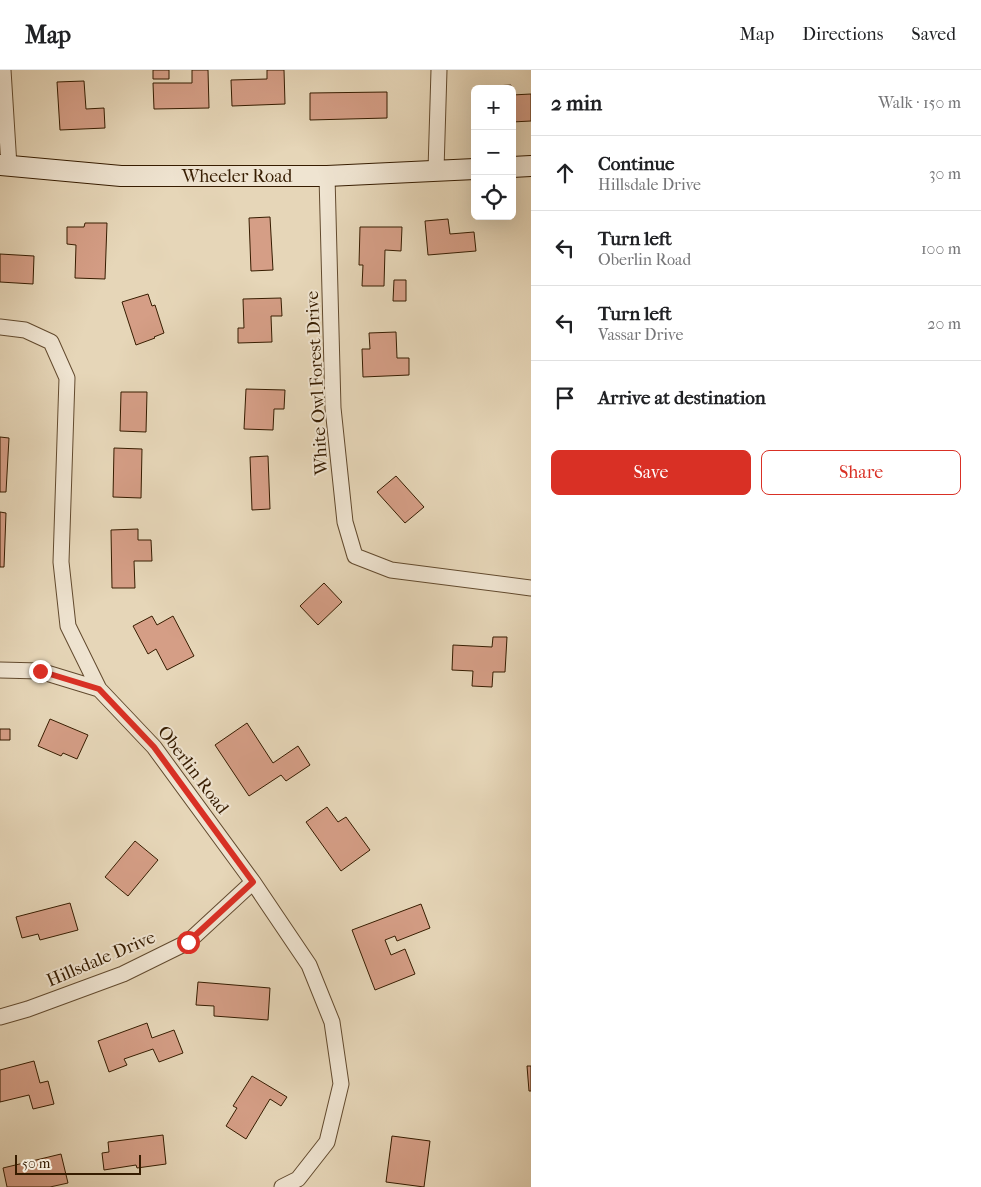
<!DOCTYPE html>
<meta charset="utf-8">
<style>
body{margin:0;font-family:"IM FELL French Canon",serif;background:#f6f6f6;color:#202124}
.controls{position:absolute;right:15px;top:15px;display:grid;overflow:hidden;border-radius:8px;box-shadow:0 5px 20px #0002}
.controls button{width:45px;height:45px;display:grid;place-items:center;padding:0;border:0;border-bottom:1px solid #e0e0e0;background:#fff;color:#202124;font:25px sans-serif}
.scale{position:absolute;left:15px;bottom:12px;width:126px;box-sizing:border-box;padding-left:5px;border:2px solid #361c00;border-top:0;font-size:14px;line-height:18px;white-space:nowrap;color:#361c00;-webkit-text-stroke:4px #efe4d1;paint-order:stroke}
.stop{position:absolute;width:15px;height:15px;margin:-11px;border:4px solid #d93025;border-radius:50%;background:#fff}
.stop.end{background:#d93025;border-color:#fff;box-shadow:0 1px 5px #0008}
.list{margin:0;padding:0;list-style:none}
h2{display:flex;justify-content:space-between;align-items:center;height:65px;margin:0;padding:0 20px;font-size:21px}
h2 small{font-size:16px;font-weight:400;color:#757577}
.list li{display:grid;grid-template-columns:32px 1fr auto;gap:15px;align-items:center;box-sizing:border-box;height:75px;padding:0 20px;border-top:1px solid #e0e0e0}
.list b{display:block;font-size:19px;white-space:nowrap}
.list p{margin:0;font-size:16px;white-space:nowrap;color:#757577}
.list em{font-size:16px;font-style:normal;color:#757577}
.actions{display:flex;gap:10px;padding:15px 20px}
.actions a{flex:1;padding:11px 0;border:1px solid #d93025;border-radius:8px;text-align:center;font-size:18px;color:#d93025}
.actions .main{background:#d93025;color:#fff}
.icon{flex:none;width:28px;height:28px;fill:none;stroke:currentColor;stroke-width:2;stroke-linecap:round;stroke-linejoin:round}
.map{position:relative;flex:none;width:531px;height:1117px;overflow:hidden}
header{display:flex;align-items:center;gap:30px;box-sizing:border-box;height:70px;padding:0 25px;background:#fff;border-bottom:1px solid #e0e0e0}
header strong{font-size:24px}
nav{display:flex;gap:28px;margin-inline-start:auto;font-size:18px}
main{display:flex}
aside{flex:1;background:#fff}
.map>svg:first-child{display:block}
.building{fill:#d59e86;stroke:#361c00}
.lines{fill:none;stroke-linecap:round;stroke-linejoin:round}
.street-casing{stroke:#624a2e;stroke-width:17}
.secondary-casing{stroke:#361c00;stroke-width:22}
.street{stroke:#efe4d1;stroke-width:15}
.secondary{stroke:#efe4d1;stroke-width:20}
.route{stroke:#d93025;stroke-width:6}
.labels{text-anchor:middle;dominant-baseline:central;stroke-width:4;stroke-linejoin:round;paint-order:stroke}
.street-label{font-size:18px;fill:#361c00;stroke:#efe4d1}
</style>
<header>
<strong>Map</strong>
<nav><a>Map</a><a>Directions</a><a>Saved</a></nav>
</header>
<main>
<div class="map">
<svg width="531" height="1117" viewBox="0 0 531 1117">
<rect width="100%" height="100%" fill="#e6d6b8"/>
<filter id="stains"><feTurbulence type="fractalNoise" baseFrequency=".004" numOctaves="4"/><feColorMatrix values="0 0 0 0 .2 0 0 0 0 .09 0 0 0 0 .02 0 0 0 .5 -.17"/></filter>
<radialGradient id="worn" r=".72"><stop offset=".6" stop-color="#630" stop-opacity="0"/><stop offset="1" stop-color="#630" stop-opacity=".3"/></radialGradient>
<path class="building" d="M153,0H169V9H153Z
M192,0H208L209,38L154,39L153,13H192Z
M267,0H284L285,34L232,36L231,10L267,9Z
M84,11L86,39L104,38L105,58L60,60L57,12Z
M511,15V19H495V16Z
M387,22V48L310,50V23Z
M531,24V51L512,52V25Z
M472,27H475V53H473Z
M270,147L273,200L251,201L249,148Z
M448,149L450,164L474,162L476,181L428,185L425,151Z
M85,153H107L105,209L75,208L76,175L67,174V157H84Z
M360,157H402L401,181L385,180L384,216H362L363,195H359Z
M0,184L34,186L33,214L0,212Z
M394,210H406V231H393Z
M148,224L152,236L155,235L164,263L154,267L155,268L136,275L122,232Z
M281,228L282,246H271L272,272L238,273V258H244L243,229Z
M396,262L397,288H409V305L363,307L362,279H370L369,263Z
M246,319L285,320L284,339H274L273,360L244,359Z
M121,322H147L146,362L120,361Z
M0,367L9,368L6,422H0Z
M114,378L142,379L141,428L113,427Z
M268,386L270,439L252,440L250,387Z
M396,406L424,437L405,453L377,422Z
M0,442L6,443L4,497H0Z
M138,459V470H151L152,491H134L135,518H112L111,460Z
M324,513L342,532L318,555L300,536Z
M152,546L157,555L173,546L194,586L167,600L156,579L148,584L133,556Z
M493,567H507L505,602H493L492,617L472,616L473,601L452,600L453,575L492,577Z
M50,649L88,665L77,689L63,683L61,686L38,676Z
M247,653L273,693L298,676L310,695L286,711L281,705L249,726L215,675Z
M0,659H10V670H0Z
M327,737L338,752L346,747L370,780L341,801L306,752Z
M135,771L158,790L128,826L105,807Z
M70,833L78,860L40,870L38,864L22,868L16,847Z
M421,834L430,858L397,871L395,866L385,870L391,885L405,879L415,904L375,920L352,860Z
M198,912L270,918L268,950L214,946V936L196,935Z
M147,953L152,968L174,960L183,983L159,992L153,979L124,989L127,995L109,1002L98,971Z
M34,991L40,1013L48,1011L54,1034L33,1039L29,1025L0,1032V1000Z
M527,996H531V1021H529Z
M252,1006L287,1027L281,1036L270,1029L246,1069L226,1056L237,1038L233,1036Z
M163,1065L166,1094L137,1098L136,1095L104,1100L102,1083L109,1082L108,1072Z
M392,1066L430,1071L424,1117L386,1112Z
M61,1084L68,1113L50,1117H7L3,1098Z"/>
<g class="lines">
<g class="street-casing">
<path id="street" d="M3,0L9,96
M436,100L439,0
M327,106L333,338L345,452L355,486L391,500L531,518
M0,257L25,260L51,272L67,308L61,492L68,556L99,619L154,677L253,812L309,895L332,952L341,1014L327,1072L298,1109L282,1117
M0,600L40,601L99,619
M0,947L28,939L123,904L188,872L253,812"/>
</g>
<g class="secondary-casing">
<path id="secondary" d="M0,95L121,106H327L475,99
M512,97L531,96"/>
</g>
<use href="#street" class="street"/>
<use href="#secondary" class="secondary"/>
</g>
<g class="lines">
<path class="route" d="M40,601L99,619L154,677L253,812L188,872"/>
</g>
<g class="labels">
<g class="street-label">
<text x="237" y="106">Wheeler Road</text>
<text transform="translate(317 313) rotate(-93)">White Owl Forest Drive</text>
<text transform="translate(193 700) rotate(53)">Oberlin Road</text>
<text transform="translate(101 889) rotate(-23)">Hillsdale Drive</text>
</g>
</g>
<rect width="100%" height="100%" filter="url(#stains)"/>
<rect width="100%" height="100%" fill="url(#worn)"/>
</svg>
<div class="controls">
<button>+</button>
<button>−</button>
<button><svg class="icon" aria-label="locate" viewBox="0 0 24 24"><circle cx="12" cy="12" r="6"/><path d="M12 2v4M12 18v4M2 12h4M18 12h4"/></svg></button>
</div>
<div class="scale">50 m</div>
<div class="stop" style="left:188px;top:872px"></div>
<div class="stop end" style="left:40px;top:601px"></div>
</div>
<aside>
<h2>2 min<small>Walk · 150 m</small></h2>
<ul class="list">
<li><svg class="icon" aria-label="ahead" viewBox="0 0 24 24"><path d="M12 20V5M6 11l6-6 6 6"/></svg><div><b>Continue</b><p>Hillsdale Drive</p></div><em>30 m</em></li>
<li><svg class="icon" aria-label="left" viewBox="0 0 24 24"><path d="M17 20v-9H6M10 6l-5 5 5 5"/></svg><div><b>Turn left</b><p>Oberlin Road</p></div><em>100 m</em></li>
<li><svg class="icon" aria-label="left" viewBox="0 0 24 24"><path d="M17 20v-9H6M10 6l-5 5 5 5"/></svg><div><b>Turn left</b><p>Vassar Drive</p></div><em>20 m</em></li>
<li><svg class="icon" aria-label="arrive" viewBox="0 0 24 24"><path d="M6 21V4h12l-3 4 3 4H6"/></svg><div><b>Arrive at destination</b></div></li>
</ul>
<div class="actions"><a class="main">Save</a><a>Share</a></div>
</aside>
</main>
